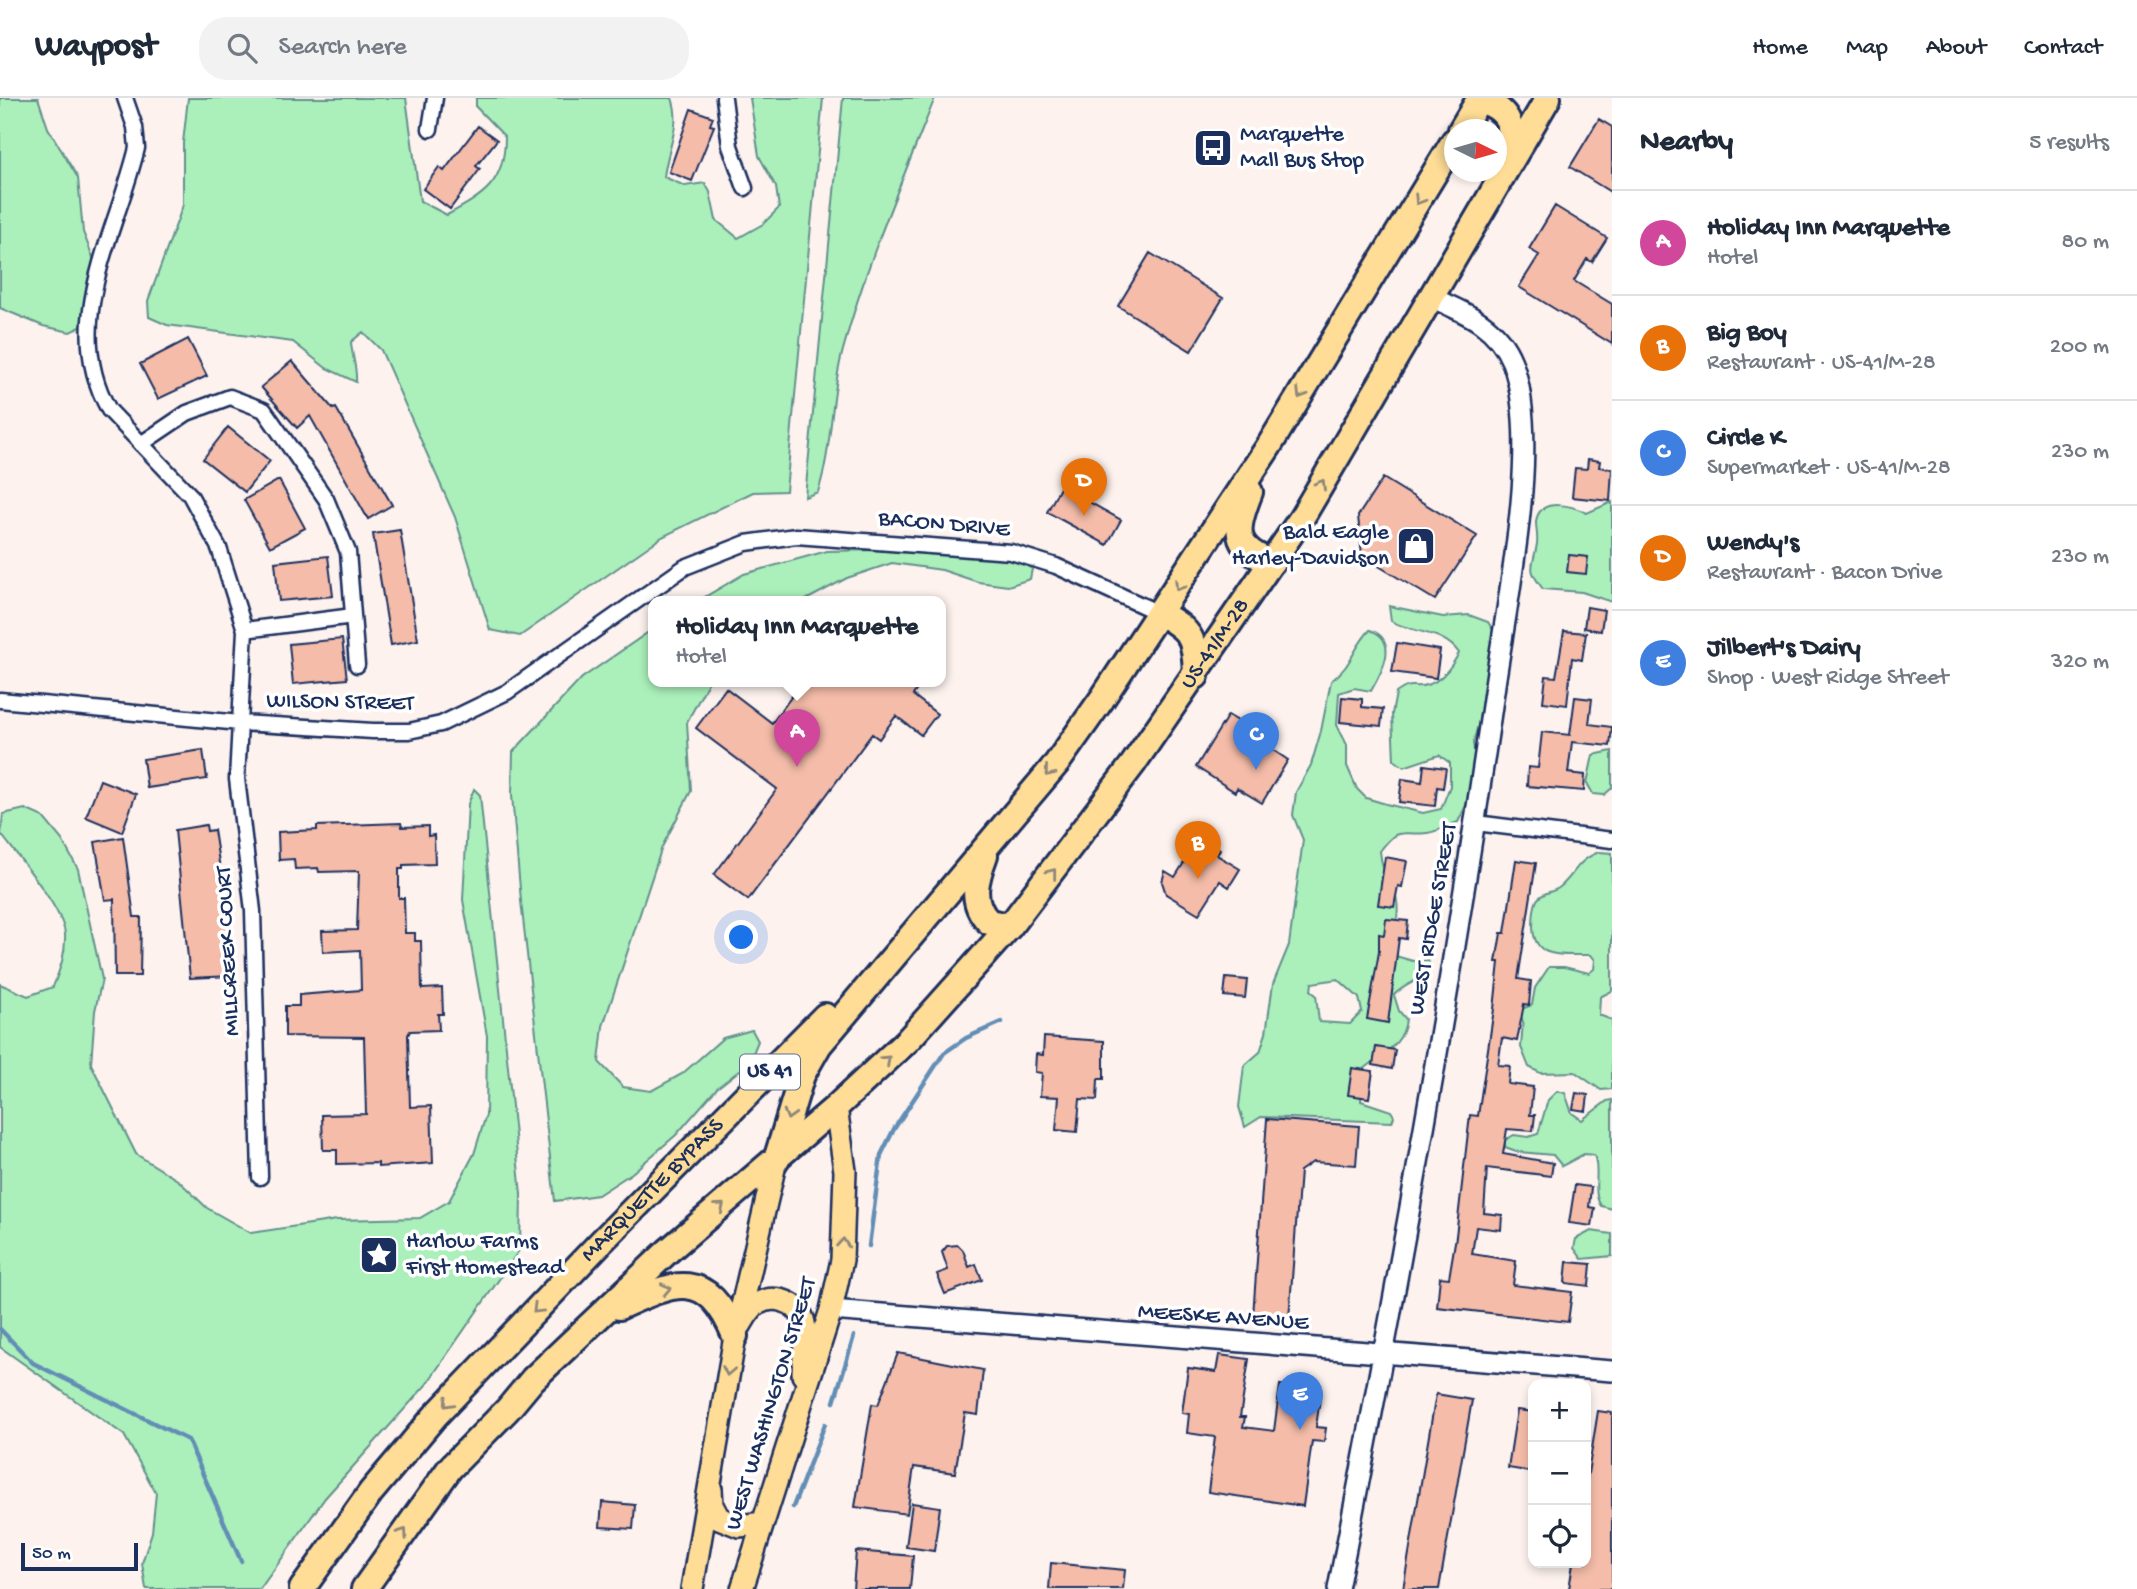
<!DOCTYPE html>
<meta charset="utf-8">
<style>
body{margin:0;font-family:"Gochi Hand",sans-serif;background:#f2f2f3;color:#1f2937}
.controls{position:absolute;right:21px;bottom:21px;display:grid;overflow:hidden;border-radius:14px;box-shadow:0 4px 10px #0003}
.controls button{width:63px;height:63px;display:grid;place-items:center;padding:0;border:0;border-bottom:2px solid #e0e1e3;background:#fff;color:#1f2937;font:35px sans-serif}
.compass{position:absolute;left:1444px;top:21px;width:63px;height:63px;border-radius:50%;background:#fff;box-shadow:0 4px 10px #0003;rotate:95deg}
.scale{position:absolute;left:21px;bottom:18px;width:117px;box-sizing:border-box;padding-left:7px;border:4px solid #1b2f5e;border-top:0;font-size:19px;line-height:24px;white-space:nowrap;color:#1b2f5e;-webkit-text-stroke:5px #fff;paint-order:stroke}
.you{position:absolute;left:742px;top:840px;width:24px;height:24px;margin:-18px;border:5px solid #fff;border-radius:50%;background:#1a73e8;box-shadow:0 0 0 10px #1a73e833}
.badge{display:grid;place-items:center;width:46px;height:46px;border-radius:50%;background:#1b2f5e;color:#fff;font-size:23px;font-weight:700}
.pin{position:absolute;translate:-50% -58px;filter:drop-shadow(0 2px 4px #0008)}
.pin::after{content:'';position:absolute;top:37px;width:24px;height:21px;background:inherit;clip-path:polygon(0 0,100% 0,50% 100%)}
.popup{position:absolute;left:648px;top:498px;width:298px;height:91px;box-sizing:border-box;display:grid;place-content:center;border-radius:14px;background:#fff;filter:drop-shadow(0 2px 5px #0005);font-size:23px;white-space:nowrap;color:#747a83}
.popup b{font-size:26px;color:#1f2937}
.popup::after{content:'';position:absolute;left:50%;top:100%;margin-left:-14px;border:14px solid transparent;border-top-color:#fff}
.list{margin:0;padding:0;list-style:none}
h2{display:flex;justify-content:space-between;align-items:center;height:91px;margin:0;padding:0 28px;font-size:30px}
h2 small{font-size:23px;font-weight:400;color:#747a83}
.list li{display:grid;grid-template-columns:46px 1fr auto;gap:21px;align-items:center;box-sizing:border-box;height:105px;padding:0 28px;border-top:2px solid #e0e1e3}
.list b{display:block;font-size:26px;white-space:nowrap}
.list p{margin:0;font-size:23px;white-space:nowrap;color:#747a83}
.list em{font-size:23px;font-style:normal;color:#747a83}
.icon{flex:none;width:38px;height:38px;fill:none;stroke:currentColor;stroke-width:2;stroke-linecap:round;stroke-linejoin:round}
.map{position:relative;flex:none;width:1612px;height:1491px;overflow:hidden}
header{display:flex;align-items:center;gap:42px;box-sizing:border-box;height:98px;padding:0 35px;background:#fff;border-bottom:2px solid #e0e1e3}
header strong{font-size:33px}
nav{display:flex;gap:38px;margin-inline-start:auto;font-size:24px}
.search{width:490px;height:63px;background:#f2f2f3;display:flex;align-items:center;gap:18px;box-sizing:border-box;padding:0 24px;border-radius:28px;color:#747a83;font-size:26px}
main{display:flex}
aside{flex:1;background:#fff}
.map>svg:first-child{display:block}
.green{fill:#abf0bb;stroke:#63908c;stroke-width:2;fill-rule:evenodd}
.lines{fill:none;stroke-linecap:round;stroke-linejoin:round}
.stream{stroke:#628eb6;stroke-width:4.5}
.building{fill:#f4bca9;stroke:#1b2f5e;stroke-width:2}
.street-casing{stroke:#1b2f5e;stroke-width:19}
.secondary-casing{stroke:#1b2f5e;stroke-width:24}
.primary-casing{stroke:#1b2f5e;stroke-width:26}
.highway-casing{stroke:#1b2f5e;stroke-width:30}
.street{stroke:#fff;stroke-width:14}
.secondary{stroke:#fff;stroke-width:19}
.primary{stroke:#ffdd96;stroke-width:21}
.highway{stroke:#ffdd96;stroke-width:24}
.oneway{stroke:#8d867a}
.labels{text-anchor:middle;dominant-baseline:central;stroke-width:7;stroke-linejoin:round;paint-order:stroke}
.shield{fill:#fff;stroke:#5f6d8e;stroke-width:2}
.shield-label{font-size:21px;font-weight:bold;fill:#1b2f5e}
.poi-label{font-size:23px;fill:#1b2f5e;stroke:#fff;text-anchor:start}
.street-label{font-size:23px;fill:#1b2f5e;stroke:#fff}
</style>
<header>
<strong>Waypost</strong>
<div class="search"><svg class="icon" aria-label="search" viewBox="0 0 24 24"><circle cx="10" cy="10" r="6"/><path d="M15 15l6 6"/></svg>Search here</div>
<nav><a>Home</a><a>Map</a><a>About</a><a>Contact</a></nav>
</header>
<main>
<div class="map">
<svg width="1612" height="1491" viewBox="0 0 1612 1491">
<rect width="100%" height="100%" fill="#fdf2ee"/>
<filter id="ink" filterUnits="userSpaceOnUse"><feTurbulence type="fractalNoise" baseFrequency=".0143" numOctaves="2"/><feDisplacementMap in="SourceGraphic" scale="14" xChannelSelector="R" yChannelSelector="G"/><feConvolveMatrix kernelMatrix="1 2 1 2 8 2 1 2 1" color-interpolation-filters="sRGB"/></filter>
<g filter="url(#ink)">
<path class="green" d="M0,0H38L48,30L78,80L83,134L96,167L91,224L70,234L43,228L0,210Z
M188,0H406L420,103L447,117C484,97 505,85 505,39L476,9V0H672C682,28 667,50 664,79L685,88L705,85L710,94L716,122L738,140L763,126L779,110L776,89L759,58L750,0H823L786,393L753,394L662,439L520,538L490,532L455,419L381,252L363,234L351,244C352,259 357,269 356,284L326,270L293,244L167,227L149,219L148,203L183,107V45Z
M843,0H935C902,82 866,166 843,252C830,299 833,348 818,394L805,399Z
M1612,404V504L1582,494L1543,491C1526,469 1533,470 1537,446C1538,438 1536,431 1536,424C1539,398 1573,408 1587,415Z
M931,451L1012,459L1032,471L1030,481L1008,488L978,484L942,472L892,465L847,480L804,503H698L744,476L827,453Z
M1389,508L1443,519L1469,517L1488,524L1495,535L1484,606L1473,645L1476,665L1471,697L1458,724C1449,727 1437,734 1427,735C1400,738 1399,727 1380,753C1382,776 1389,777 1395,795C1402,813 1393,838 1392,857L1413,863L1428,862L1431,872C1420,883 1406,885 1394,897L1399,913L1406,921C1404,947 1382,956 1363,972L1361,1003L1391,1013L1394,1018L1392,1024L1261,1019L1245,1029L1239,1009L1244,968L1260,954L1266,935L1273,886L1289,847L1303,742L1293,717L1296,694L1311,667L1321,633L1331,583C1353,567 1352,551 1370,532C1400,542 1382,574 1371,593L1354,590L1339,595L1337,627L1347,647V668L1357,691L1366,700L1386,706L1423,715L1441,711L1450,688V665L1439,657L1404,669L1394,662L1392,616L1396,595C1413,583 1411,591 1427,587C1442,583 1452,568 1459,555C1443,532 1414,536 1391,523ZM1338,881L1359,900L1362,914L1350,926L1319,924L1316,897L1311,893L1312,885Z
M653,531L654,583H709L687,624L691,693L662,749L603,928L599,964L623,989L651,993L682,976L723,940L752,932L758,943L749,965L717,990L676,1037L632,1075L598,1097L555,1103L521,803L512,697L513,654L582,580Z
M1612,653V690L1604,697L1593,696L1587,685L1593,657Z
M474,691L480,697L521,1096L520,1151L426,1287L325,1400L260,1491H146L142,1465L152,1434L156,1395L124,1337L0,1249V886L28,898L53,889C60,871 66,856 65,836C63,811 17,757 1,736L3,716L25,711L43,719L62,742L78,771L102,881L95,913L91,966L136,1056L179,1083L207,1110L251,1135L337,1122L420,1120L449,1103L474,1056L486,1017L487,938L463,802L468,706Z
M1599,754L1612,755V893L1600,899L1599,917L1612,922V991L1601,992L1575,974L1540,975L1529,969L1521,949L1523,924L1519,912L1532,907L1535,890L1549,869H1564L1589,875L1594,871L1595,862L1591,857C1566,856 1534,864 1533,829C1533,821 1533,810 1537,802C1543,793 1553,795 1560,789C1576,775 1576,763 1599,754Z
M1557,993L1565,995L1572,1015L1582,1022L1607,1003L1612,1002V1111L1601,1108C1591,1093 1601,1074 1594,1057L1584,1056L1562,1068L1553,1057L1519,1054L1505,1049V1042L1514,1037L1528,1039L1538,1036L1548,1002Z
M1591,1133L1612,1136V1158L1582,1161L1574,1150L1576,1141Z"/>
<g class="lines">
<path class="stream" d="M869,1148L881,1057L894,1031L944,955L966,940L1002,924
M0,1231L33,1265L188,1342L241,1463
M834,1304L854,1238
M793,1409L825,1326"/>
</g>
<path class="building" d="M691,11L713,19L710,27L714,28L692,83L669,74Z
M1599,21L1612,29V95L1570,69Z
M478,28L497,42L476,68L480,71L450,111L423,91L439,69L444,73Z
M1555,108L1607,140L1592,164L1587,161L1574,183L1612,206V246L1519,189L1539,157L1529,151Z
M1150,155L1223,200L1191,253L1118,208Z
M188,241L207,278L158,301L140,266Z
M292,263L333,311L336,310L392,407L368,421L310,318L297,330L261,289Z
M228,329L270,363L245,394L203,361Z
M1588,361L1600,363L1599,369L1612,371L1610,403L1572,399L1575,370L1587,371Z
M1383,380L1477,438L1435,502L1362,458L1358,418Z
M279,382L305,430L270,449L244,402Z
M1061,388L1121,422L1107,447L1047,414Z
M400,432L418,542L391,547L373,436Z
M1569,457L1588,459L1586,476L1567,474Z
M328,458L333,498L279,503L275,464Z
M1587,509L1604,512L1601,533L1584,530Z
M1564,533L1586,535L1582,562L1572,560L1567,607L1543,604L1546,578L1556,579Z
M342,541L347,581L293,586L289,546Z
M1397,545L1440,552L1436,580L1392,574Z
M803,583H923L913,597L937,616L921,637L896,618L879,641L872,636L748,802L714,777L777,691L696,630L726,590L772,625Z
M1342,599L1362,601V609L1383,611L1381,628L1340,624Z
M1575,599L1592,601L1589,626L1612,629L1610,648L1572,644L1568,675L1585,677L1584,693L1527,688L1528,669L1538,670L1542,634L1570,637Z
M1228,617L1248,629L1245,633L1288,662L1262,705L1237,690L1235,694L1196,669Z
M203,652L207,681L147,690L143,661Z
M1424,667L1446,670L1443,690L1437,689L1435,708L1399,704L1402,681L1422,684Z
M100,682L136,696L122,734L86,719Z
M401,725L402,729L428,728V738L434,737L435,766L403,767V771H399V800H404L405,835H415V843H421L422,891L442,890L443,916H438L439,932L410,933L408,937L410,1009L431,1008L433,1065L378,1069V1065L337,1066V1052H323L322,1017L366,1016L364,939L285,938V908H299V897L361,892L360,852L323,854L322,833L357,832L359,773L319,774L318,770L295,771L294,761L279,762L278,734L317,732V728Z
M206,727L207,733L214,732L229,829L232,878L190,880L175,732Z
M123,739L134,819H141L140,878H115L114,801L105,802L95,744Z
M1209,744L1220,751L1217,757L1240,771L1229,789L1220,783L1199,816L1166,796L1162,784L1165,773L1175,779L1190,755L1181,750Z
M1385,759L1407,763L1402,789L1398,788L1394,809L1378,807Z
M1516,762L1536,765L1518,881L1531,883L1529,907L1524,906L1517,943L1502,940L1498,967L1510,968L1508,986L1533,989L1530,1017H1535L1533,1033L1507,1031L1503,1056L1553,1065L1551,1078L1487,1070L1484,1115L1502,1117L1501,1132L1476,1129L1472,1156L1516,1163L1513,1187L1572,1194L1568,1224L1437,1209L1440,1179L1449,1180L1456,1138L1470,1017L1478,1018L1494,911L1499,864H1496L1501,835H1505Z
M1386,821L1408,823L1406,841L1399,840L1388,925L1367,921L1379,854V836L1384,837Z
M1226,880L1247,882L1245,900L1224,898Z
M1044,939L1104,943V981H1098L1097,1002L1080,1001L1077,1034L1056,1032L1059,999L1040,998L1042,975L1035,974L1036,956L1043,957Z
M1376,949L1395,952L1392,971L1373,967Z
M1352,970L1373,973L1369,1000L1348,997Z
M1576,995L1588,997L1586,1013L1573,1011Z
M1267,1021L1359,1028L1356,1067L1313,1064L1300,1073L1289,1221L1253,1218Z
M1575,1087L1591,1089L1589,1109L1595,1110L1592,1128L1569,1125Z
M958,1147L963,1152L969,1169L976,1166L982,1182L945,1196L937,1176L948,1172L942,1154L947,1148Z
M1567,1164L1591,1166L1589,1188L1565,1185Z
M898,1255L983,1272L978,1317L965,1315L955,1375L914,1369L907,1416L855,1409L872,1306L878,1307Z
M1219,1257L1249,1261L1240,1319H1245L1243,1329L1274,1333L1280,1287L1321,1293L1316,1329L1326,1330L1324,1344L1312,1343L1303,1408L1208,1394L1215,1339L1187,1335L1189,1316L1182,1315L1188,1270L1216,1274Z
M1436,1296L1472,1302L1439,1491H1403Z
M1517,1312L1533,1314V1374L1508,1370Z
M1598,1313L1612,1315V1491H1569L1573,1465H1586V1388Z
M602,1404L635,1407L633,1431L600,1429Z
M912,1405L940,1409L934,1453L906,1449Z
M856,1453L913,1458L910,1491H853Z
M1051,1465L1125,1472L1123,1491H1049Z"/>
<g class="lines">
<g class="street-casing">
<path id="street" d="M125,0L135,29L137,50C116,137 60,225 109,312L190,397L219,450L245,532L237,681L253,813L260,1079
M724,0L730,48L745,90
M430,31L435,0
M141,346L187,315L230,299L264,312L326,401L348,454L357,567
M245,532L353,518
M0,602L240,625L373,633H409L441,626L507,594L685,469L746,445L796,438L1011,454L1056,468L1161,516
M1476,725L1612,742"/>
</g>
<g class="secondary-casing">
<path id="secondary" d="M831,1212L1612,1273
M1338,1491C1397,1191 1452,890 1495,587C1507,502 1542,342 1512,264C1497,226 1464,214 1430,199"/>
</g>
<g class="primary-casing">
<path id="primary" d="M740,1228C745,1220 749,1211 757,1206C773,1196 797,1203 803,1221C808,1238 803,1259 803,1277
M711,1391L712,1407L719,1420L739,1428L763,1425
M692,1491L735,1238L776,1062
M742,1491L831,1212L842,1162L845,1073L836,1009"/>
</g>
<g class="highway-casing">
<g id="highway">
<path d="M1479,2C1510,11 1519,32 1502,62"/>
<path d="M1461,32L1480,0"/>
<path d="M1250,394C1236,429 1230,450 1272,464"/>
<path d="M1161,516C1193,533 1195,542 1196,578"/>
<path d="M985,757C976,781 969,804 989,824L1010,828"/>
<path d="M776,1062L802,977L819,947L1057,665L1102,601L1269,348L1454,43"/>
<path d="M619,1209C676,1183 707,1170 735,1238"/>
<path id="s1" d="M302,1491L371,1394L435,1318L601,1144L825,918"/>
<path id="s2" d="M364,1491L450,1370L508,1311L533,1281L668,1153L836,1009L907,943L1010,828L1133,666L1301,421L1548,0"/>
</g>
</g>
<use href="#street" class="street"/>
<use href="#secondary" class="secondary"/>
<use href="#primary" class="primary"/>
<use href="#highway" class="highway"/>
</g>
<defs><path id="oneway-chevron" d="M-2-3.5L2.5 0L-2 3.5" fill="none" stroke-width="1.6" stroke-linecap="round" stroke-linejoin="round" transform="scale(1.75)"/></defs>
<g class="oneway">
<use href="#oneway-chevron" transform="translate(1419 102) rotate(122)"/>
<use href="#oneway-chevron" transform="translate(1301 296) rotate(122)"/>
<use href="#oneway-chevron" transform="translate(1321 386) rotate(-60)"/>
<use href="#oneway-chevron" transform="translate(1179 488) rotate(123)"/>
<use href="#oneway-chevron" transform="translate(1049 674) rotate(130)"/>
<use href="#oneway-chevron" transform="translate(1052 775) rotate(-52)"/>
<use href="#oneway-chevron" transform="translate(886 962) rotate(-43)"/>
<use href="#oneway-chevron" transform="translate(789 1017) rotate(106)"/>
<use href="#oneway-chevron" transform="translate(720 1109) rotate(-40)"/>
<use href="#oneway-chevron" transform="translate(843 1145) rotate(-85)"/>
<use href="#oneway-chevron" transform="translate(666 1191) rotate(-12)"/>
<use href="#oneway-chevron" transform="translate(537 1211) rotate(135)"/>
<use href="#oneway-chevron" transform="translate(728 1273) rotate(101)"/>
<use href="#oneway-chevron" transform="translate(448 1305) rotate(134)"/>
<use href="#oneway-chevron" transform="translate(403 1435) rotate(-55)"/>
</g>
</g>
<defs>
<g id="bus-square" transform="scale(2.0125)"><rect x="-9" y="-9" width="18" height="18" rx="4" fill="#1b2f5e" stroke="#fff"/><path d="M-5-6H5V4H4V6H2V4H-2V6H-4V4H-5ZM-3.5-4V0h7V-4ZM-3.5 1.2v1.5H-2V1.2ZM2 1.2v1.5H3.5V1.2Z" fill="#fff"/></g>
<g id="shop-square" transform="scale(2.0125)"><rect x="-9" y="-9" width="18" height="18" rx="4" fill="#1b2f5e" stroke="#fff"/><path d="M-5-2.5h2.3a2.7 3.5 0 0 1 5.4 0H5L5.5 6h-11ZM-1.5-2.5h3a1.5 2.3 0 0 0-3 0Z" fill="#fff"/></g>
<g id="sight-square" transform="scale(2.0125)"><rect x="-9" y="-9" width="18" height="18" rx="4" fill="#1b2f5e" stroke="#fff"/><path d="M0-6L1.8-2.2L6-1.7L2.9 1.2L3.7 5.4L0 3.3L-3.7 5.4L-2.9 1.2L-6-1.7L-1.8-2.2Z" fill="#fff"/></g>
</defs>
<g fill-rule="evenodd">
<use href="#bus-square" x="1213" y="50"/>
<use href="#shop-square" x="1416" y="448"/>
<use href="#sight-square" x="379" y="1157"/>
</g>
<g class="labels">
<rect class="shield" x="740" y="956.5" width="60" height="35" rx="5"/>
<g class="shield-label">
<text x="770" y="974">US 41</text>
</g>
<g class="poi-label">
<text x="1240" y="37">Marquette<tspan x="1240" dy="26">Mall Bus Stop</tspan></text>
<text x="1389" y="435" text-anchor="end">Bald Eagle<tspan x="1389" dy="26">Harley-Davidson</tspan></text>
<text x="406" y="1144">Harlow Farms<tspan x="406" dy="26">First Homestead</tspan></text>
</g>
<g class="street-label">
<text transform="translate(944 427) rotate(5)">BACON DRIVE</text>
<text stroke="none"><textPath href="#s2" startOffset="1278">US-41/M-28</textPath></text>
<text transform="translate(340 605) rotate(1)">WILSON STREET</text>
<text transform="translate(1434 821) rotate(-80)">WEST RIDGE STREET</text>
<text transform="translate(229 853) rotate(-93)">MILLCREEK COURT</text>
<text stroke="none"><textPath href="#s1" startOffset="532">MARQUETTE BYPASS</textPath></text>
<text transform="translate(1223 1220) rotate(4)">MEESKE AVENUE</text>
<text transform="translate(772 1306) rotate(-73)">WEST WASHINGTON STREET</text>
</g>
</g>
</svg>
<div class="controls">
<button>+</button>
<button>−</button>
<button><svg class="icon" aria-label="locate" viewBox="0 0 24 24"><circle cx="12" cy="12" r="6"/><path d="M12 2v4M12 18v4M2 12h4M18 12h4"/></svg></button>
</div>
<svg class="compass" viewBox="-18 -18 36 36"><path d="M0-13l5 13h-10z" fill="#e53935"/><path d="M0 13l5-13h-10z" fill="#747a83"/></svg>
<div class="scale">50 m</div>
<div class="you"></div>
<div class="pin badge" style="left:797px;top:669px;background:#d1479c">A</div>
<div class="popup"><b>Holiday Inn Marquette</b>Hotel</div>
<div class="pin badge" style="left:1198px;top:781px;background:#e8710a">B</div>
<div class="pin badge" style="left:1256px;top:672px;background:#3f7fe0">C</div>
<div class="pin badge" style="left:1084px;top:418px;background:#e8710a">D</div>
<div class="pin badge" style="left:1300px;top:1332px;background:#3f7fe0">E</div>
</div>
<aside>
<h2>Nearby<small>5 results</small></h2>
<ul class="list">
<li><span class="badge" style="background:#d1479c">A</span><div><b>Holiday Inn Marquette</b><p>Hotel</p></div><em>80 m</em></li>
<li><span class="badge" style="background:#e8710a">B</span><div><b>Big Boy</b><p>Restaurant · US-41/M-28</p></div><em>200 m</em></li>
<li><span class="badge" style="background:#3f7fe0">C</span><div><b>Circle K</b><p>Supermarket · US-41/M-28</p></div><em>230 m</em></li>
<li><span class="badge" style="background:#e8710a">D</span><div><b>Wendy's</b><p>Restaurant · Bacon Drive</p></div><em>230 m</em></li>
<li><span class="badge" style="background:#3f7fe0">E</span><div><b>Jilbert's Dairy</b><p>Shop · West Ridge Street</p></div><em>320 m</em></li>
</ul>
</aside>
</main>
